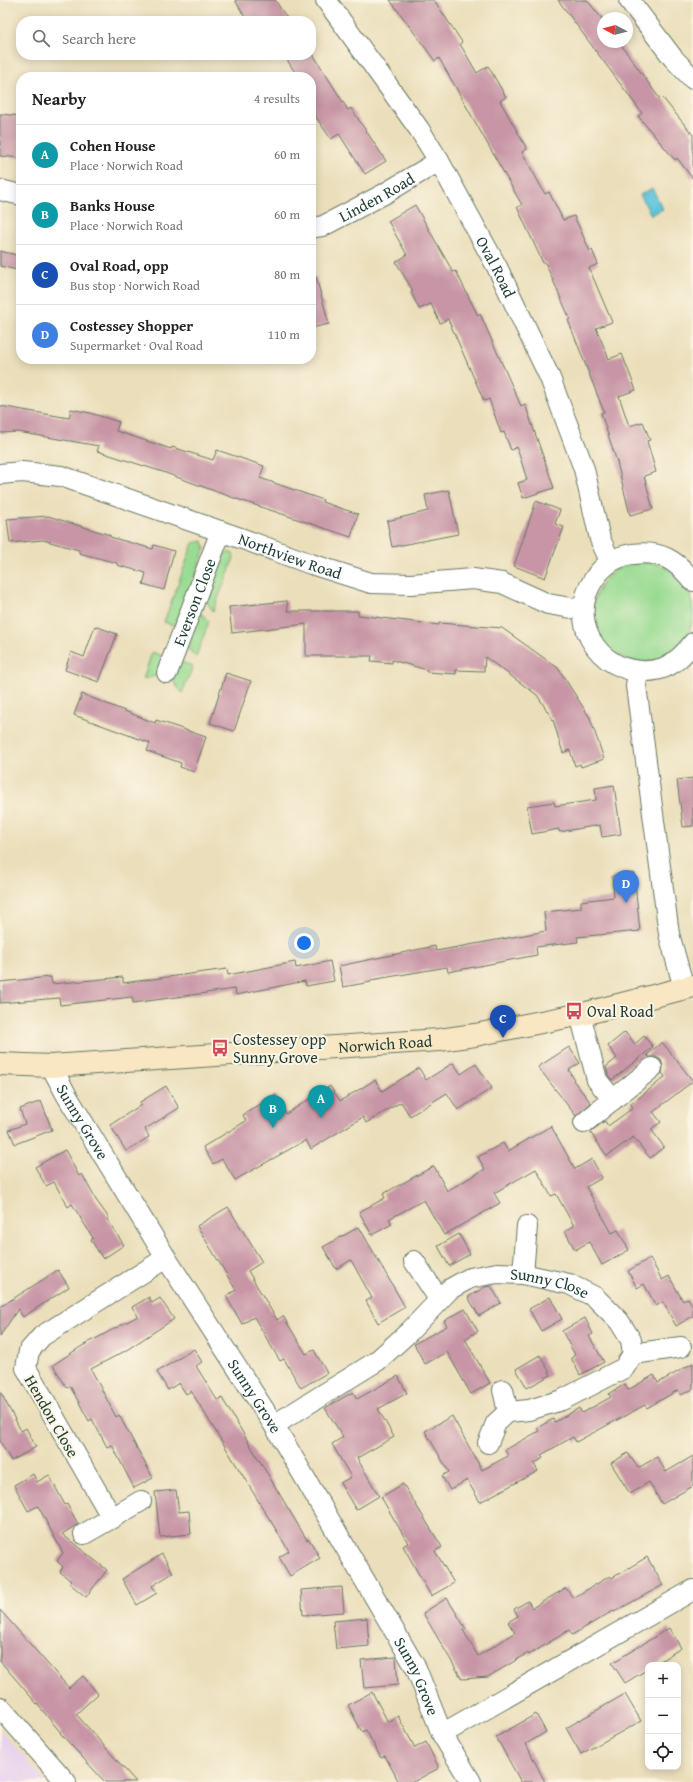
<!DOCTYPE html>
<meta charset="utf-8">
<style>
body{margin:0;font-family:"Gentium Book Plus",serif;background:#f2f2f2;color:#222}
.controls{position:absolute;right:12px;bottom:12px;display:grid;overflow:hidden;border-radius:8px;box-shadow:0 2px 10px #0003}
.controls button{width:36px;height:36px;display:grid;place-items:center;padding:0;border:0;border-bottom:1px solid #e0e0e0;background:#fff;color:#222;font:20px sans-serif}
.compass{position:absolute;left:597px;top:12px;width:36px;height:36px;border-radius:50%;background:#fff;box-shadow:0 2px 10px #0003;rotate:277deg}
.you{position:absolute;left:304px;top:943px;width:14px;height:14px;margin:-10px;border:3px solid #fff;border-radius:50%;background:#1a73e8;box-shadow:0 0 0 6px #1a73e833}
.badge{display:grid;place-items:center;width:26px;height:26px;border-radius:50%;background:#d1495b;color:#fff;font-size:13px;font-weight:700}
.pin{position:absolute;translate:-50% -33px;filter:drop-shadow(0 1px 2px #0008)}
.pin::after{content:'';position:absolute;top:21px;width:14px;height:12px;background:inherit;clip-path:polygon(0 0,100% 0,50% 100%)}
.list{margin:0;padding:0;list-style:none}
h2{display:flex;justify-content:space-between;align-items:center;height:52px;margin:0;padding:0 16px;font-size:17px}
h2 small{font-size:13px;font-weight:400;color:#767676}
.list li{display:grid;grid-template-columns:26px 1fr auto;gap:12px;align-items:center;box-sizing:border-box;height:60px;padding:0 16px;border-top:1px solid #e0e0e0}
.list b{display:block;font-size:15px;white-space:nowrap}
.list p{margin:0;font-size:13px;white-space:nowrap;color:#767676}
.list em{font-size:13px;font-style:normal;color:#767676}
.icon{flex:none;width:22px;height:22px;fill:none;stroke:currentColor;stroke-width:2;stroke-linecap:round;stroke-linejoin:round}
.map{position:relative;flex:none;width:693px;height:1782px;overflow:hidden}
.search{position:absolute;background:#fff;box-shadow:0 2px 10px #0003;left:16px;top:16px;width:300px;height:44px;display:flex;align-items:center;gap:10px;box-sizing:border-box;padding:0 14px;border-radius:16px;color:#767676;font-size:15px}
.panel{position:absolute;background:#fff;box-shadow:0 2px 10px #0003;left:16px;top:72px;width:300px;height:292px;border-radius:16px}
.map>svg:first-child{display:block}
.built{fill:#e8d2ee}
.green{fill:#99db92;stroke:#5c8c63}
.water{fill:#5cc3d9;stroke:#3e8086}
.building{fill:#c795a6}
.lines{fill:none;stroke-linecap:round;stroke-linejoin:round}
.street-casing{stroke:#667663;stroke-width:22}
.secondary-casing{stroke:#667663;stroke-width:24}
.street{stroke:#fff;stroke-width:20}
.secondary{stroke:#f9e7c3;stroke-width:22}
.labels{text-anchor:middle;dominant-baseline:central;stroke-width:4;stroke-linejoin:round;paint-order:stroke}
.street-label{font-size:16px;fill:#1f3d34;stroke:#fcf5e5}
.poi-label{font-size:16px;fill:#1f3d34;stroke:#fcf5e5;text-anchor:start}
</style>
<div class="map">
<svg width="693" height="1782" viewBox="0 0 693 1782">
<rect width="100%" height="100%" fill="#fcf5e5"/>
<filter id="ink" filterUnits="userSpaceOnUse"><feTurbulence type="fractalNoise" baseFrequency=".025" numOctaves="2"/><feDisplacementMap in="SourceGraphic" scale="8" xChannelSelector="R" yChannelSelector="G"/><feConvolveMatrix kernelMatrix="1 2 1 2 8 2 1 2 1" color-interpolation-filters="sRGB"/></filter>
<filter id="wash" filterUnits="userSpaceOnUse"><feTurbulence type="fractalNoise" baseFrequency=".012" numOctaves="4" result="noise"/><feDisplacementMap in="SourceGraphic" scale="16" xChannelSelector="R" yChannelSelector="G"/><feGaussianBlur stdDeviation="0.9" result="paint"/><feColorMatrix in="noise" values="0 0 0 0 0 0 0 0 0 0 0 0 0 0 0 0 0 1.4 0 .05"/><feComposite in="paint" operator="in"/></filter>
<g filter="url(#wash)">
<rect width="100%" height="100%" fill="#ebdfbb"/>
<path class="built" d="M0,1730L46,1782H0Z"/>
<path class="green" d="M203,541L205,548L177,627L164,622L193,543Z
M229,552L233,554L234,558L213,611L203,597C209,582 213,557 229,552Z
M593 612a50 50 0 1 1 100 0a50 50 0 1 1-100 0Z
M198,611L209,621L196,657L185,646Z
M152,652L166,657L160,675L143,679Z
M178,661L193,666L182,693L172,680Z"/>
<path class="water" d="M652,188L663,209L651,215L640,195Z"/>
<g id="blocks">
<path class="building" d="M235,0H275L289,21H247Z
M390,0H434L462,42L460,44L477,73L488,66L506,97L500,101L527,149L522,152L545,194L549,192L563,220L574,216L590,251L592,250L598,264L589,268L612,322L596,328L609,359L622,354L636,390L619,396L629,426L643,422L650,440L647,441L656,472L644,476L653,509L630,515L617,462L601,413L604,412L568,320L570,319L545,262L543,263L517,207L522,205L439,58L435,61Z
M558,0H587L603,20V42H619L660,99L662,97L693,135V179L677,158L675,160L638,116L642,113Z
M311,51L348,110L351,108L386,161L365,174L339,134L331,139L311,110V77H298L284,55H310L311,56Z
M0,114L21,116V158L0,156Z
M415,205L453,272L456,271L478,316L480,314L521,406L525,404L554,488L523,498L518,483L527,480L517,447L511,450L504,432L501,433L489,399L484,401L448,319L440,323L431,304L419,309L411,292L413,291L396,262L407,255L388,221Z
M0,251L21,256V271L0,266Z
M311,277H316L329,324L311,328Z
M0,406L69,418L71,409L90,413L119,422L116,431L171,449L172,447L213,460L217,450L264,466L260,478L323,500L322,502L358,514L351,537L231,497L163,472L97,451L99,446L18,432L0,433Z
M449,490L458,534L392,547L387,521L428,511L425,495Z
M536,501L560,510L555,524L564,527L545,578L514,566Z
M48,516L110,535V537L153,549L154,545L174,551L164,590L143,584L146,573L117,565V563L79,553V550L43,540L10,543L7,519Z
M287,601L288,611H358V615L439,625V623L502,628L558,668L590,718L604,759L581,767L580,764L575,766L570,750L563,753L553,720L537,695L485,657L484,671L456,670V674L427,672V670L392,660V663L371,661L372,656H306V624L232,633L229,607Z
M95,626L117,634L99,682L65,670L71,652L84,657Z
M226,673L251,681L234,731L210,723Z
M82,694L155,723L156,720L206,737L194,772L180,767L181,763L147,751L150,743L74,715Z
M693,778V826L683,827L677,780Z
M614,785L621,834L602,837L600,825L559,832V829L532,834L527,806L554,802L555,806L596,800L595,788Z
M634,873L640,931L577,937L578,942L536,947L537,955L448,972L447,967L371,980V982L343,987L339,966L435,946L436,951L546,931L544,912L581,908V901L614,897L612,876Z
M330,961L334,981L306,986L305,981L236,995L235,989L133,1003L132,997L60,1005L59,998L0,1003V982L51,977L52,984L123,977V983L227,969L228,975L295,962L296,968Z
M625,1032L635,1044L644,1036L653,1047L612,1080L608,1075L606,1067L617,1058L608,1046Z
M662,1042L693,1081L653,1112L661,1122L651,1129L664,1147L650,1158L633,1137L607,1156L590,1132L605,1121L608,1126L633,1108L630,1105L665,1077L662,1073L663,1067L661,1060L656,1057H649L647,1055Z
M569,1047L580,1063L569,1070L574,1079L573,1080L591,1103L576,1116L538,1067Z
M453,1063L461,1074L476,1064L492,1088L458,1110L447,1093L410,1116L401,1102L366,1123L363,1117L311,1149L306,1140L235,1180L222,1159L213,1164L203,1147L246,1121L243,1115L275,1095L286,1114L330,1086L340,1101L375,1080L382,1091L419,1068L426,1080Z
M166,1086L179,1108L145,1129L149,1137L126,1151L110,1125L141,1105L140,1102Z
M41,1101L52,1130L15,1144L9,1130L25,1124L20,1109Z
M551,1126L575,1169L592,1159L602,1178L586,1187L612,1233L618,1230L629,1250L602,1265L589,1242L575,1250L565,1231L574,1226L556,1194L551,1196L536,1169L494,1193L500,1203L444,1235L424,1200L389,1219L392,1224L372,1235L359,1212L385,1198L383,1194L434,1166L447,1191L485,1169L478,1157L503,1143L508,1151Z
M65,1150L79,1176L82,1174L96,1200L109,1218L107,1219L124,1245L103,1259L91,1240L93,1238L72,1204L68,1207L54,1182L46,1186L35,1167Z
M228,1207L262,1262L248,1271L277,1320L283,1316L306,1354L314,1350L327,1373L301,1388L284,1359L280,1361L254,1317L242,1324L226,1296L236,1290L197,1226Z
M359,1227L405,1307L378,1323L366,1301L372,1298L351,1260L336,1269L323,1247Z
M459,1234L470,1254L449,1266L438,1246Z
M650,1258L662,1280L669,1276L683,1301L688,1298L693,1307V1316L676,1326L663,1302L656,1306L644,1284L637,1288L628,1271Z
M58,1270L69,1287L23,1317L18,1309L0,1336V1307Z
M491,1286L501,1303L479,1316L468,1297L485,1287Z
M149,1297L152,1303L160,1298L174,1319L125,1351L91,1369L116,1417L119,1415L153,1478L134,1488L112,1445L107,1447L92,1419L89,1421L70,1386L67,1388L53,1365L82,1346L138,1316L132,1307Z
M550,1297L562,1319L541,1331L529,1309Z
M465,1309L478,1331L465,1339L490,1383L471,1394L447,1352L425,1364L414,1344L447,1326L444,1321Z
M585,1318L593,1334L589,1336L604,1362L580,1375L571,1358L575,1355L562,1331Z
M194,1349L202,1362L196,1366L217,1400L222,1398L307,1540L309,1539L320,1558L290,1576L279,1557L289,1551L191,1391L186,1394L179,1383L168,1390L157,1372Z
M540,1355L551,1375L527,1388L516,1369Z
M693,1363V1389L681,1395L678,1390L647,1408L645,1405L576,1442L573,1437L541,1455L543,1458L534,1464L538,1471L480,1502L467,1480L450,1490L442,1476L449,1472L425,1431L452,1416L482,1470L508,1456L505,1450L539,1431L537,1428L553,1419L555,1422L579,1408L582,1413L611,1397L609,1394L625,1384L628,1390L654,1375L658,1383Z
M398,1376L407,1393L378,1409L394,1437L357,1458L379,1496L356,1510L340,1483L351,1477L332,1444L343,1437L325,1408L353,1392L357,1399Z
M0,1391L21,1431L26,1428L36,1447L11,1461L0,1441Z
M628,1453L638,1468L657,1457L666,1472L693,1456V1486L662,1504L649,1482L630,1494L611,1463Z
M33,1474L37,1482L49,1475L65,1505L67,1504L78,1524L62,1534L107,1570L86,1597L69,1583L71,1581L60,1572L63,1567L57,1561L63,1553L38,1506L28,1511L14,1485Z
M403,1484L442,1547L435,1551L454,1583L431,1596L403,1546L408,1543L381,1497Z
M176,1490L179,1512L189,1511L191,1534L160,1537L155,1492Z
M162,1554L173,1573L152,1586L157,1593L137,1605L122,1579Z
M647,1557L663,1585L614,1612L613,1611L572,1635L569,1630L529,1655L528,1653L488,1677L462,1679L423,1613L447,1598L466,1629L463,1630L478,1656L515,1633L508,1622L518,1616L514,1609L528,1601L532,1608L566,1588L573,1598L610,1576L612,1578Z
M342,1587L344,1612L303,1615L301,1590Z
M0,1610L69,1688L83,1676L98,1694L76,1714L136,1782H105L60,1733H61L43,1711L0,1661Z
M367,1618L369,1646L336,1649L333,1621Z
M669,1628L681,1648L654,1665H648V1669L625,1683L612,1663Z
M396,1657L398,1685L364,1688L361,1660Z
M372,1692L388,1722L398,1716L415,1748L426,1742L439,1768L413,1782H399L385,1756L381,1758L366,1730L362,1732L348,1705Z
M625,1694L641,1721L581,1754L566,1728Z
M536,1714L546,1732L526,1744L545,1782H521L496,1737Z"/>
</g>
</g>
<g filter="url(#ink)">
<use href="#blocks" fill-opacity="0" stroke="#667663" stroke-width="1"/>
<g class="lines">
<g class="street-casing">
<g id="street">
<path id="s1" d="M326,0L419,129L439,161L497,267L550,378L584,469L600,539L610,561"/>
<path d="M629,0L673,58L693,79"/>
<path d="M0,190L21,195"/>
<path id="s2" d="M311,228L323,226L384,194L439,161"/>
<path id="s3" d="M0,474L22,472L61,476L243,539L311,564L371,583L411,584L473,579L502,583L548,604L583,610"/>
<path d="M693,581C676,560 660,550 633,554C616,556 604,564 594,579C563,625 606,683 660,669C674,665 684,654 693,643"/>
<path d="M638,671L636,686L669,934L684,988"/>
<path id="s4" d="M167,673L221,531"/>
<path d="M580,1014L597,1080L613,1100"/>
<path id="s5" d="M51,1066L67,1096L166,1258L274,1425L416,1668L442,1734L471,1782"/>
<path d="M584,1123L652,1068"/>
<path d="M414,1261L439,1299"/>
<path d="M523,1274L527,1226"/>
<path d="M633,1354L681,1347"/>
<path d="M503,1390L508,1412"/>
<path id="s6" d="M274,1425L377,1361L409,1332L450,1289L470,1278L497,1273L523,1274L569,1284L595,1297L619,1321L631,1340L633,1354L624,1368L562,1400L529,1410L508,1412L496,1423L488,1443"/>
<path d="M141,1501L112,1518L26,1368L29,1351L42,1336L166,1258"/>
<path d="M84,1534L112,1518"/>
<path d="M0,1707L66,1782"/>
<path d="M442,1734L693,1590"/>
</g>
</g>
<g class="secondary-casing">
<g id="secondary">
<path id="s7" d="M0,1064L51,1066L439,1040L475,1035L587,1013L693,986"/>
</g>
</g>
<use href="#street" class="street"/>
<use href="#secondary" class="secondary"/>
</g>
</g>
<defs>
<g id="bus-bare" transform="scale(1.38)"><path d="M-5-6H5V4H4V6H2V4H-2V6H-4V4H-5ZM-3.5-4V0h7V-4ZM-3.5 1.2v1.5H-2V1.2ZM2 1.2v1.5H3.5V1.2Z" fill="#d1495b" stroke="#fcf5e5" stroke-width="2.5" paint-order="stroke"/></g>
</defs>
<g fill-rule="evenodd">
<use href="#bus-bare" x="574" y="1011"/>
<use href="#bus-bare" x="220" y="1048"/>
</g>
<g class="labels">
<g class="street-label">
<text stroke="none"><textPath href="#s2" startOffset="73">Linden Road</textPath></text>
<text stroke="none"><textPath href="#s1" startOffset="317">Oval Road</textPath></text>
<text stroke="none"><textPath href="#s3" startOffset="304">Northview Road</textPath></text>
<text stroke="none"><textPath href="#s4" startOffset="76">Everson Close</textPath></text>
<text stroke="none"><textPath href="#s7" startOffset="386">Norwich Road</textPath></text>
<text stroke="none"><textPath href="#s5" startOffset="64">Sunny Grove</textPath></text>
<text stroke="none"><textPath href="#s6" startOffset="328">Sunny Close</textPath></text>
<text stroke="none"><textPath href="#s5" startOffset="388">Sunny Grove</textPath></text>
<text transform="translate(52 1416) rotate(60)">Hendon Close</text>
<text stroke="none"><textPath href="#s5" startOffset="712">Sunny Grove</textPath></text>
</g>
<g class="poi-label">
<text x="587" y="1011">Oval Road</text>
<text x="233" y="1039">Costessey opp<tspan x="233" dy="18">Sunny Grove</tspan></text>
</g>
</g>
</svg>
<div class="controls">
<button>+</button>
<button>−</button>
<button><svg class="icon" aria-label="locate" viewBox="0 0 24 24"><circle cx="12" cy="12" r="6"/><path d="M12 2v4M12 18v4M2 12h4M18 12h4"/></svg></button>
</div>
<svg class="compass" viewBox="-18 -18 36 36"><path d="M0-13l5 13h-10z" fill="#e53935"/><path d="M0 13l5-13h-10z" fill="#767676"/></svg>
<div class="you"></div>
<div class="pin badge" style="left:321px;top:1118px;background:#0f9aa8">A</div>
<div class="pin badge" style="left:273px;top:1128px;background:#0f9aa8">B</div>
<div class="pin badge" style="left:503px;top:1038px;background:#1a4fb4">C</div>
<div class="pin badge" style="left:626px;top:903px;background:#3f7fe0">D</div>
<div class="search"><svg class="icon" aria-label="search" viewBox="0 0 24 24"><circle cx="10" cy="10" r="6"/><path d="M15 15l6 6"/></svg>Search here</div>
<section class="panel">
<h2>Nearby<small>4 results</small></h2>
<ul class="list">
<li><span class="badge" style="background:#0f9aa8">A</span><div><b>Cohen House</b><p>Place · Norwich Road</p></div><em>60 m</em></li>
<li><span class="badge" style="background:#0f9aa8">B</span><div><b>Banks House</b><p>Place · Norwich Road</p></div><em>60 m</em></li>
<li><span class="badge" style="background:#1a4fb4">C</span><div><b>Oval Road, opp</b><p>Bus stop · Norwich Road</p></div><em>80 m</em></li>
<li><span class="badge" style="background:#3f7fe0">D</span><div><b>Costessey Shopper</b><p>Supermarket · Oval Road</p></div><em>110 m</em></li>
</ul>
</section>
</div>
